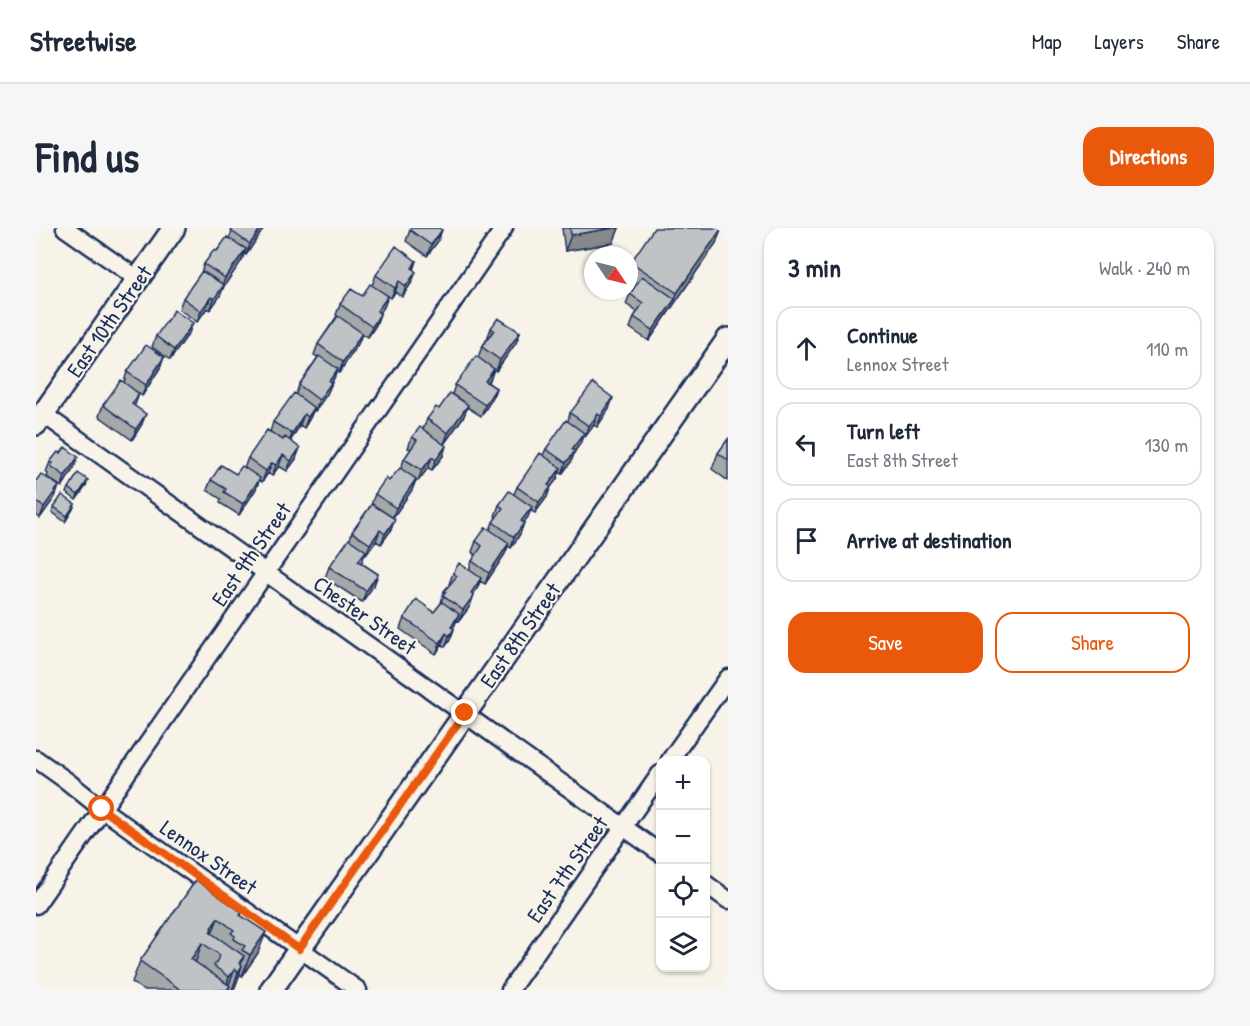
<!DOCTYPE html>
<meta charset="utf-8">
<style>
body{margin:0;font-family:"Patrick Hand",sans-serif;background:#f6f6f7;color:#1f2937}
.controls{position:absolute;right:18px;bottom:18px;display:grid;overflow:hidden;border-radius:12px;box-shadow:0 2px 4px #0004}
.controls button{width:54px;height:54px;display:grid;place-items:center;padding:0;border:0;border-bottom:2px solid #e0e1e3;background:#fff;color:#1f2937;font:30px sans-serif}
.compass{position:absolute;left:548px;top:18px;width:54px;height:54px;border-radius:50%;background:#fff;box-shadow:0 2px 4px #0004;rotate:125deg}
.stop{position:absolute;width:18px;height:18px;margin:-14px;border:4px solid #ea580c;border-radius:50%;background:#fff}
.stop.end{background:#ea580c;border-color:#fff;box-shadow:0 2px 6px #0008}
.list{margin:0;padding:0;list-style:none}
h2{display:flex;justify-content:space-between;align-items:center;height:78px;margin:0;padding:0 24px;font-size:26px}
h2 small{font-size:20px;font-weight:400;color:#747a83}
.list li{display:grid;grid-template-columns:39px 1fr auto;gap:18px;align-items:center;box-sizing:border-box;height:84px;margin:0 12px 12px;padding:0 12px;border:2px solid #e0e1e3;border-radius:18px}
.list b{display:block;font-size:22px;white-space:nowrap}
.list p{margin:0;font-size:20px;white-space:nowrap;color:#747a83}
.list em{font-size:20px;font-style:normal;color:#747a83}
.actions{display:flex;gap:12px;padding:18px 24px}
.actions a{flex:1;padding:14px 0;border:2px solid #ea580c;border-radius:18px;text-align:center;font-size:21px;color:#ea580c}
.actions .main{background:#ea580c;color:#fff}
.icon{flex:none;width:33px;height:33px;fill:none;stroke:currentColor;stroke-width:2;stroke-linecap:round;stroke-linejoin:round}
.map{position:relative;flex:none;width:692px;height:762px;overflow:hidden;border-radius:18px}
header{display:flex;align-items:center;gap:36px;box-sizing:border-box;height:84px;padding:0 30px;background:#fff;border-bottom:2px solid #e0e1e3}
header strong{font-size:28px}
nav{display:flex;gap:33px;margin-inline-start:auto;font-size:21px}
.intro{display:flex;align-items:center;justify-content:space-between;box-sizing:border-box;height:144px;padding:0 36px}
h1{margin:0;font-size:42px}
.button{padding:15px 27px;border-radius:18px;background:#ea580c;color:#fff;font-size:21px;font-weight:700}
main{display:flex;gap:36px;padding:0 36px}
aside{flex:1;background:#fff;border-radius:18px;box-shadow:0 2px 4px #0004}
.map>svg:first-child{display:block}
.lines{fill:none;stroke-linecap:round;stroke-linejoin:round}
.minor-casing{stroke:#1b2f5e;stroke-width:21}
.tertiary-casing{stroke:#1b2f5e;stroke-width:26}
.minor{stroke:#f7f3e8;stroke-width:16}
.tertiary{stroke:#f7f3e8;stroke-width:21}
.wall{fill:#a5a8a9;stroke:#1b2f5e;stroke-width:1.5}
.shaded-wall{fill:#86888a;stroke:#1b2f5e;stroke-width:1.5}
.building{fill:#c0c3c5;stroke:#1b2f5e;stroke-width:1.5}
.route{stroke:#ea580c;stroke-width:8}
.labels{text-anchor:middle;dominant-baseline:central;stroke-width:4.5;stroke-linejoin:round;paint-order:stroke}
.street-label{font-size:22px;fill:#1b2f5e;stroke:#f7f3e8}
</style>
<header>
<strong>Streetwise</strong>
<nav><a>Map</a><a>Layers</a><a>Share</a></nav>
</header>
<div class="intro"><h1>Find us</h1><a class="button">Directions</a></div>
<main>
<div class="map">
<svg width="692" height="762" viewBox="0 0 692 762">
<rect width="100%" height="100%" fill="#f7f3e8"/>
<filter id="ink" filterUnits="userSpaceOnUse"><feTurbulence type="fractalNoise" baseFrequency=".0167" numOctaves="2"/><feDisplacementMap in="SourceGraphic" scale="12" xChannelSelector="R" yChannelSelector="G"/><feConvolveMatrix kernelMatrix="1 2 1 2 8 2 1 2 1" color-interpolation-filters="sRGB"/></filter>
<g filter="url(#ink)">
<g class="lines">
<g class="minor-casing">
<path id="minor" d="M29,0L102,51
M7,186L624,625
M0,531L31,553L66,581L322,762
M634,532L692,450
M670,656L692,672
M0,677L468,0
M474,762L624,546"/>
</g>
<g class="tertiary-casing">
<path id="tertiary" d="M0,196L138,0
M235,762L692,111"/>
</g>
<use href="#minor" class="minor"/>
<use href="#tertiary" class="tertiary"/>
</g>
<path class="wall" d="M198,0H228L210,27L208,25L206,32L188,58L184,68L174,82L171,80L161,94L143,81L147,70L165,45L168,36L193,10Z
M526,0H583L577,15L529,23Z
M374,2L402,13L391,28L370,13Z
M680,15L613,113L594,100L598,89L601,84L590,76L594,66L599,57L593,53V40L595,34Z
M380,33L377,42L376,54L366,69L359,64L355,70L352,68L348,79L344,85L340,97L332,109L326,106L322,116L303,145L301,143L291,166L279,183L278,181L274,190L268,200L264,197L254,213L260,231L251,243L243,238L236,248L232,245L226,254L223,252L220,261L203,287L184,275L185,271L171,262L175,252L200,246L208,240L212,230L234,204L237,194L260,166L263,157L282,129L278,127L282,116L301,88L300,87L304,76L326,68L336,57L340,47Z
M455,100L484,104L480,115L460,143L458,141L454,152L452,155L460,160L456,171L445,188L431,179L428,188L408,216L407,228L396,242L392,240L382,253L380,252L376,262L357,289L355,302L345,316L340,313L330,327L328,326L325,335L342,346L338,357L326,374L289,350L293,339L314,311L316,304L335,277L339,266L353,253L365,241L368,231L375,221L372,220L376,209L387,201L391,191L403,181L416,166L419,157L442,129L446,119L451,111Z
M153,105L134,132L116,119L120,108Z
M128,129L124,140L106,168L99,163L98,177L106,196L96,212L63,188L67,177L88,154L91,144Z
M573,181L561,199L558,197L549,209L547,207L544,216L539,223L535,234L526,246L523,244L521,251L514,260L511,269L499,285L494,282L492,289L487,295L484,306L475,320L472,318L469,326L449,356L444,353L441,361L437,366L434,378L423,393L421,392L417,400L418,401L414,412L409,419L406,416L400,426L364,401L368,390L398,384L405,375L408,363L414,357L413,356L417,345L433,342L436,333L440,327L436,324L440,313L454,302L457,294L460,290L459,288L463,277L478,266L481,259L507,227L510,221L532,193L534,185Z
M692,211V253L676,241L682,225Z
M25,225L38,240L26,259L11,249L12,246L10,244L14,234Z
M0,253L23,258L19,269L4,290L0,287Z
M50,258L40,272L31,265L33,260Z
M39,276L37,281L29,294L16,284L18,279Z
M160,652L206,684L205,688L222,725L206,748L204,746L199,759L197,762H107L96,754L104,733Z"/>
<path class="shaded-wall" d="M225,0H228L210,27L214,16Z
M578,0H583L577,15L529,23L535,7Z
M686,0L680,15L613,113L617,102L639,71L641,65Z
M406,2L402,13L391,28L395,17Z
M210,21L206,32L188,58L184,68L174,82L178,71L185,61L189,50Z
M380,44L376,54L366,69L370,58Z
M363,53L359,64L355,70L359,60Z
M352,68L348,79L337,94L341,83Z
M175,69L171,80L161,94L165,83Z
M344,86L340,97L332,109L336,99Z
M157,95L153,105L134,132L138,122Z
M484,104L480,115L460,143L464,132Z
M326,105L322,116L303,145L307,134Z
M128,129L124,140L106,168L110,157Z
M302,141L291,166L279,183L283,172L293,153Z
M458,141L454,152L445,164L449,153Z
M460,160L456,171L445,188L449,177Z
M103,166L99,177L92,187L96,176Z
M577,170L573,181L561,199L565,188Z
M432,177L428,188L408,216L412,205Z
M278,180L274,190L268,200L272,189Z
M110,186L106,196L96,212L100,201Z
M268,186L264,197L252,217L256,206Z
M562,186L558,197L549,209L553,198Z
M548,205L544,216L532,232L536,221Z
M410,218L407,228L396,242L400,232Z
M264,220L260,231L251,243L255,233Z
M539,223L535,234L526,246L530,235Z
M247,227L243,238L236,248L240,237Z
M42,229L38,240L26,259L29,248Z
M396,229L392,240L382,253L386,242Z
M236,235L232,245L226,254L230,243Z
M525,240L521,251L514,260L511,269L499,285L503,274L512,257Z
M224,250L220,261L203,287L207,276Z
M380,251L376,262L356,291L360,280Z
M52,252L50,258L40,272L42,267Z
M23,258L19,269L4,290L8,279Z
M39,276L37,281L29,294L31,288Z
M496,279L492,289L481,304L485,293Z
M359,291L355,302L345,316L349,306Z
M488,295L484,306L475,320L478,309Z
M344,302L340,313L330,327L334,316Z
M473,315L469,326L449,356L453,345Z
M330,323L326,334L319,344L322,333Z
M342,346L338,357L326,374L330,363Z
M445,350L441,361L431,376L435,365Z
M438,367L434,378L423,393L427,382Z
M423,386L419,397L412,407L415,399Z
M418,401L414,412L409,419L413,408Z
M410,405L406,416L400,426L404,415Z
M182,690L174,711L169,717L175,700Z
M230,704L222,725L206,748L214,727Z
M166,715L159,736L155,731Z
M208,728L203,743L206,738L199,759L196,762L202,744L203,735Z
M199,741L191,762L194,758L192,762H189L193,749Z"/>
<path class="building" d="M198,0H225L214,16L195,3Z
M375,0H403L406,2L395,17L374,2Z
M534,0H578L535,7Z
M618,0H686L641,65L595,34Z
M191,9L210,21L189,50L168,36L178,22L181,23Z
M360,18L380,33L376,40L380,44L370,58L363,53L359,60L340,47Z
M166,43L188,57L178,71L175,69L165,83L147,70Z
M606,48L639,71L617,102L598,89L607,75L594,66Z
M334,56L352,68L341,83L344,86L336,99L304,76L315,61L326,68Z
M138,82L157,95L138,122L120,108Z
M302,88L326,105L307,134L282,116Z
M462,90L484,104L464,132L446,119L458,102L455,100Z
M110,117L128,129L110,157L91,144Z
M283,128L302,141L293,153L295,155L283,172L263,157Z
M440,128L458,141L449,153L460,160L449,177L419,157Z
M85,152L103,166L96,176L110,186L100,201L67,177Z
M557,155L577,170L565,188L562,186L553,198L534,185Z
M258,165L278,180L272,189L268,186L256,206L237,194Z
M414,165L432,177L412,205L391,191L400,179L403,181Z
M530,192L548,205L536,221L539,223L530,235L510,221Z
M384,199L410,218L400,232L396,229L386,242L368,231L381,212L376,209Z
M231,202L247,212L249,209L264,220L255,233L247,227L240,237L236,235L230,243L212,230Z
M692,211V232L682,225Z
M29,219L42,229L29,248L15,238L17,235L14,234L22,224L25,225Z
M504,225L525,240L512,257L515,259L503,274L481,259Z
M185,237L200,246L206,238L224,250L207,276L188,264L190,261L175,252Z
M364,240L380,251L360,280L339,266L350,250L353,253Z
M42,245L52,252L42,267L33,260Z
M5,246L23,258L8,279L0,274V253Z
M473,263L496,279L485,293L488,295L478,309L457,294L467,280L463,277Z
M26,267L39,276L31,288L18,279Z
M336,276L359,291L349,306L344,302L334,316L316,304Z
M450,299L473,315L453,345L436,333L446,318L440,313Z
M313,311L330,323L322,333L342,346L330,363L293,339Z
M423,335L445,350L435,365L438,367L427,382L407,368L410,364L408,363L421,348L417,345Z
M380,371L398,384L406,374L423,386L415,399L418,401L413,408L410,405L404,415L368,390Z
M160,652L206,684L204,687L230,704L214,727L206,722L209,718L198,711L199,708L195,705L198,702L182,690L175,700L176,701L174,704L208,728L203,735L206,738L202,744L199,741L193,749L178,738L184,727L166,715L155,731L194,758L191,762H145L104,733Z"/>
</g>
<g class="lines" filter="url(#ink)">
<path class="route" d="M66,581L263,721L429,485"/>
</g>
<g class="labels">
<g class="street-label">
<text transform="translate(73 93) rotate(-55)">East 10th Street</text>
<text transform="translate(215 326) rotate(-55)">East 9th Street</text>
<text transform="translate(329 387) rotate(35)">Chester Street</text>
<text transform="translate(484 407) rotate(-55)">East 8th Street</text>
<text transform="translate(173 629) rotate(35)">Lennox Street</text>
<text transform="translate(531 641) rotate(-55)">East 7th Street</text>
</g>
</g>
</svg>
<div class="controls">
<button>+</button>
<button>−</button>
<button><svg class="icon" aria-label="locate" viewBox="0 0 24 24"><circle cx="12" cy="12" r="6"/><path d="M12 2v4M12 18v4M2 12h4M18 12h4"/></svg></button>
<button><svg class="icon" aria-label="layers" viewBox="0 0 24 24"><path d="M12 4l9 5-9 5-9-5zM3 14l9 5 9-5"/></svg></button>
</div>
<svg class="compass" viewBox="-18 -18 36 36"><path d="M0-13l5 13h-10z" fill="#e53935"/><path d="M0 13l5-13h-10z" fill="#747a83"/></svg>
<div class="stop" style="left:66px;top:581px"></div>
<div class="stop end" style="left:429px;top:485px"></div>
</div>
<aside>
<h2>3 min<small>Walk · 240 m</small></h2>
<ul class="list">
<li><svg class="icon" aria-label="ahead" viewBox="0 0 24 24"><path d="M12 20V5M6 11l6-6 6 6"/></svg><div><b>Continue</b><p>Lennox Street</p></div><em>110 m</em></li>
<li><svg class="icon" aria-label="left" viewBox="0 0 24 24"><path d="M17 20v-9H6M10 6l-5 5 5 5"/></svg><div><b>Turn left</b><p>East 8th Street</p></div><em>130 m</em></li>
<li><svg class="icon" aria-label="arrive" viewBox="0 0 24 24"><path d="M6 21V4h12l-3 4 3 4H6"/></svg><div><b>Arrive at destination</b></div></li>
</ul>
<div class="actions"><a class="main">Save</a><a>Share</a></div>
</aside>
</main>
